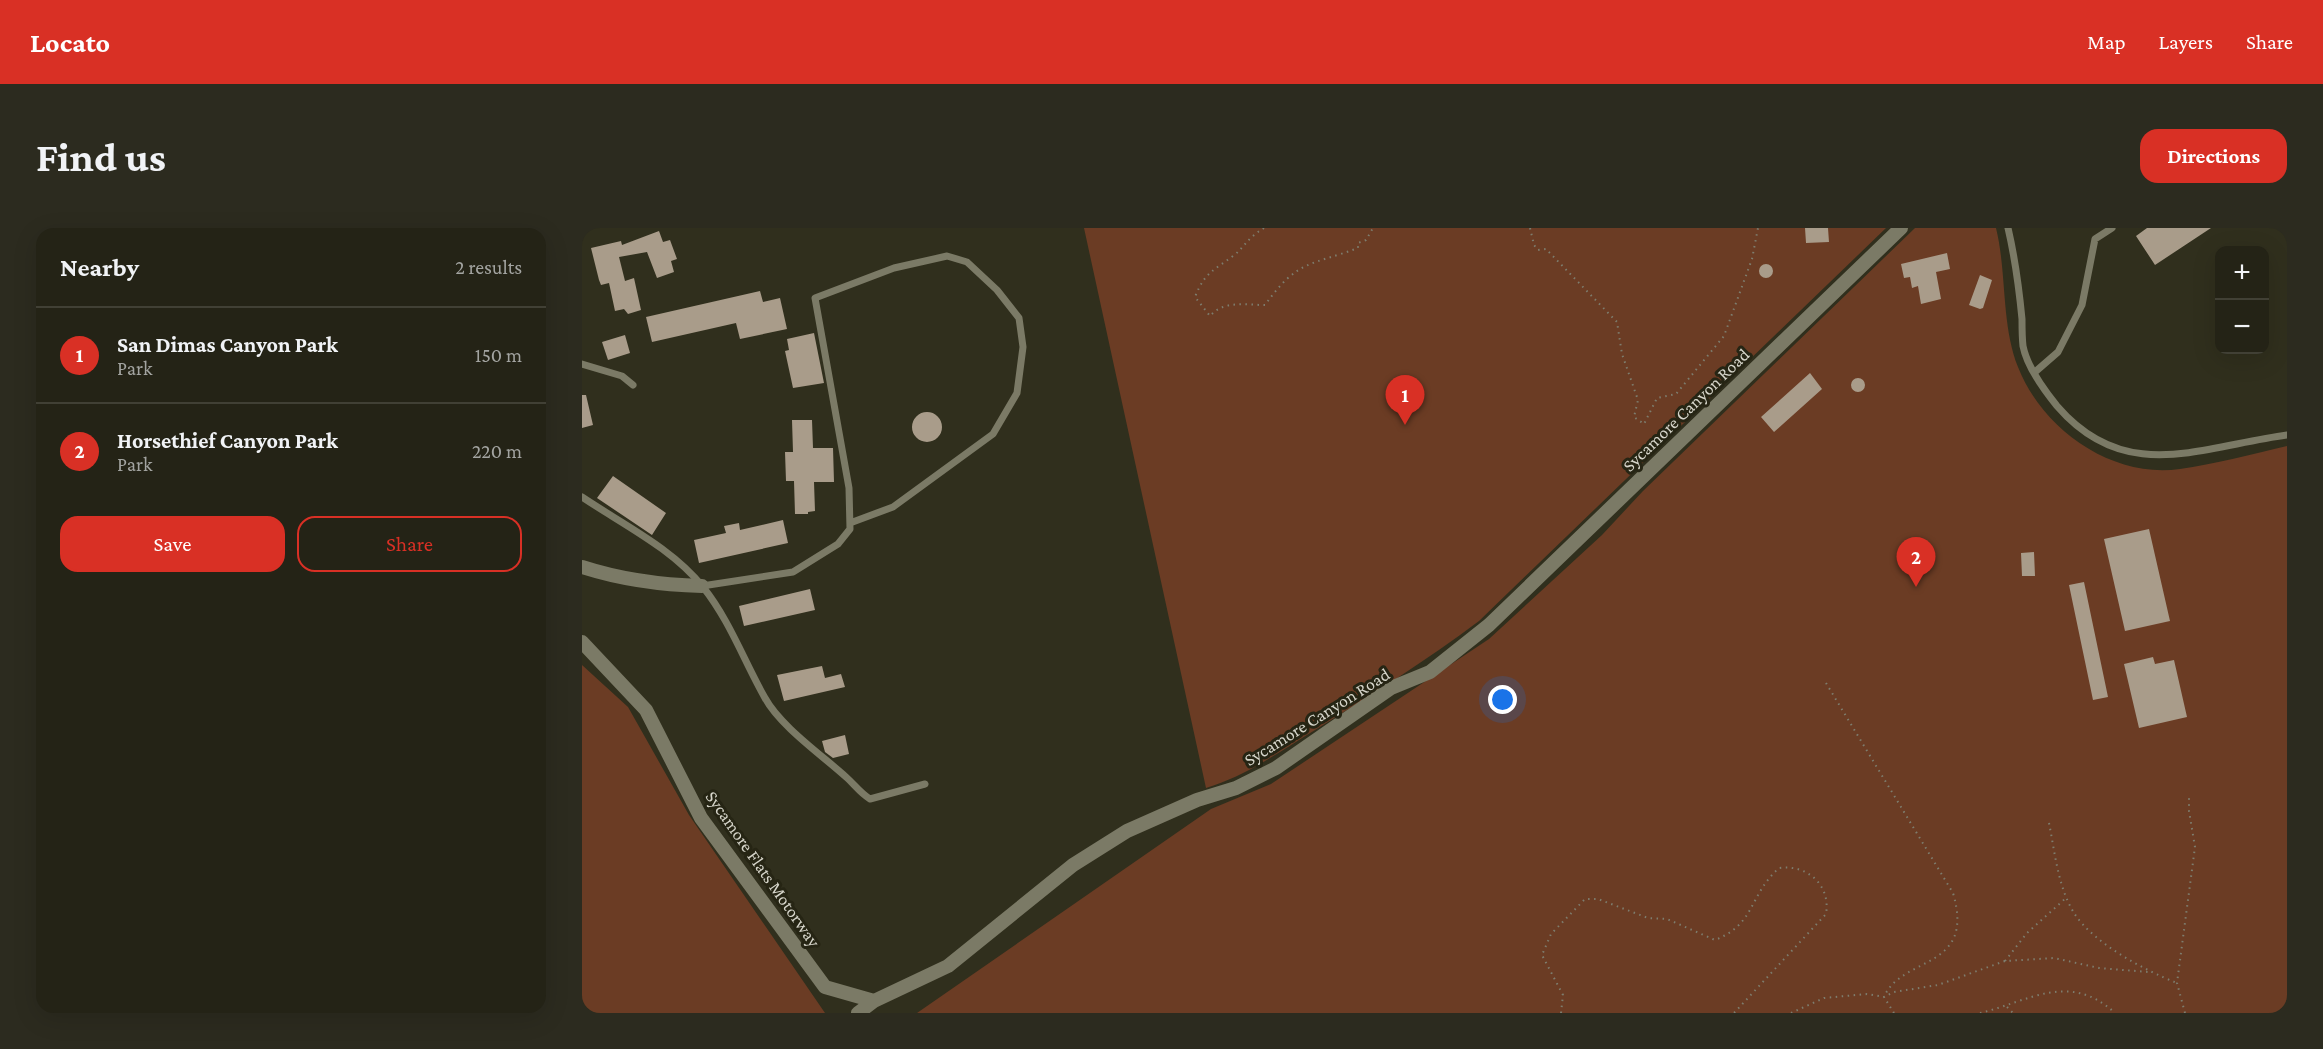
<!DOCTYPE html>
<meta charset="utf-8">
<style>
body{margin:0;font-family:"Crimson Pro",serif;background:#2c2b1f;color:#f1f3f6}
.controls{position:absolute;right:18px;top:18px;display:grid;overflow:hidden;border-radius:12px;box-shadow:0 6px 24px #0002}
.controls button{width:54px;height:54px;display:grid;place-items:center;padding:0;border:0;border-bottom:2px solid #414035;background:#242316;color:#f1f3f6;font:30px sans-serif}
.you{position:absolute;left:921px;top:472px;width:21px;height:21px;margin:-15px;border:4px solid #fff;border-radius:50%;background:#1a73e8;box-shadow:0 0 0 9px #1a73e833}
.badge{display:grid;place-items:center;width:39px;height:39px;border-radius:50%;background:#d93025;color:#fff;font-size:20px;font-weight:700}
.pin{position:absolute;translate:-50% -50px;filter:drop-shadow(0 2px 3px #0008)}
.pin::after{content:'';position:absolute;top:32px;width:21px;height:18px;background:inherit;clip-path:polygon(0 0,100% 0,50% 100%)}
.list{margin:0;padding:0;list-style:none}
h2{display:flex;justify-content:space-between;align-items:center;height:78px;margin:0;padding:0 24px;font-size:26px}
h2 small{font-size:20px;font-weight:400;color:#a3a4a1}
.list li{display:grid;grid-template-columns:39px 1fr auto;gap:18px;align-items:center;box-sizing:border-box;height:96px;padding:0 24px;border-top:2px solid #414035}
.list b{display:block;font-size:22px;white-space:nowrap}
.list p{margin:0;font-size:20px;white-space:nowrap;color:#a3a4a1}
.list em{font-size:20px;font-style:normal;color:#a3a4a1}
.actions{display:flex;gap:12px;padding:18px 24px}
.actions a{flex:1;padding:14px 0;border:2px solid #d93025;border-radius:18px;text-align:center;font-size:21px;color:#d93025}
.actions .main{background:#d93025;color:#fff}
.map{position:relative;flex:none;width:1705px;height:785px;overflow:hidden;border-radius:18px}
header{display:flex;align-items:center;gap:36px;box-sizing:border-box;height:84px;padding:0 30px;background:#d93025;color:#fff}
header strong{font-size:28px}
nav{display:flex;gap:33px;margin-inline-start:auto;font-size:21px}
.intro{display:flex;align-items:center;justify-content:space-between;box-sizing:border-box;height:144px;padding:0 36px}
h1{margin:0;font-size:42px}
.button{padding:15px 27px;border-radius:18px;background:#d93025;color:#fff;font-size:21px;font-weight:700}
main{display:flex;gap:36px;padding:0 36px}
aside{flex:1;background:#242316;border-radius:18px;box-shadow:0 6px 24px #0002}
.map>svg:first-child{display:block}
.green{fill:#6b3c24}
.building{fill:#a99c8a}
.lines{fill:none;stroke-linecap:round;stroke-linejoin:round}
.path{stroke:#7e7d6e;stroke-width:2;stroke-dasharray:1.5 4.5;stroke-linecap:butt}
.lane{stroke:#7b7a66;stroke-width:7}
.street{stroke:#7b7a66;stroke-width:14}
.labels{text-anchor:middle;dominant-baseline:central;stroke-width:6;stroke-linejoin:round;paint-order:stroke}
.street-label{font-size:18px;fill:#d6d5ca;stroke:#262514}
</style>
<header>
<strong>Locato</strong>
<nav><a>Map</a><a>Layers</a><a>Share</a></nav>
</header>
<div class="intro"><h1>Find us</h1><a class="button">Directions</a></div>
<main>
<aside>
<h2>Nearby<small>2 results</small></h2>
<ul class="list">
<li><span class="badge">1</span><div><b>San Dimas Canyon Park</b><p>Park</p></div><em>150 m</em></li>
<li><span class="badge">2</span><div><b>Horsethief Canyon Park</b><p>Park</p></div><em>220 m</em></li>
</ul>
<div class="actions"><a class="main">Save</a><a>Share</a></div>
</aside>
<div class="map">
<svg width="1705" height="785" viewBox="0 0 1705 785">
<rect width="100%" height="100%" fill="#302f1d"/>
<path class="green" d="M502,0H1304L897,393C844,433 789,467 733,502C697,524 664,548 624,560Z
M1333,0H1414C1425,45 1419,96 1436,139C1460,201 1530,251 1598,241C1631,236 1672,226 1705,218V785H335L629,581L689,556L907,411L1020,307L1061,263Z
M0,437L46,479L107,587L243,785H0Z"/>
<path class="building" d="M1223,0H1246L1247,14L1224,15Z
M1565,0H1629L1573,37L1554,8Z
M77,3L81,14L88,12L95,31L89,33L92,44L75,50L65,24L37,29L43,53L52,50L59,82L46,86L42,81L33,83L27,55L19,57L17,52L9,20L39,13L40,17Z
M1365,25L1368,41L1354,44L1359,71L1339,76L1336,58L1330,60L1328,49L1322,50L1319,36Z
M1177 43a7 7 0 1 1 14 0a7 7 0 1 1-14 0Z
M1398,47L1410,52L1401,80L1398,81L1387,77Z
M178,63L181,74L198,70L205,101L158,111L154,95L70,114L64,89Z
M232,105L242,155L211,160L203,123L207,122L205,111Z
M43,107L48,125L26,132L20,114Z
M1228,145L1240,161L1192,204L1179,189Z
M1269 157a7 7 0 1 1 14 0a7 7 0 1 1-14 0Z
M0,167H4L11,197L0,200Z
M330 199a15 15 0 1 1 30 0a15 15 0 1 1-30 0Z
M210,192H230L231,220H251L252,254H232L233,283L226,284V286H213L212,253H204L203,224H211Z
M31,248L84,285L70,307L15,270Z
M201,292L206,315L117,335L112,312L144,305L142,298L157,295L158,302Z
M1567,301L1588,393L1543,403L1522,311Z
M1452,324L1453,348H1440L1439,325Z
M1502,354L1526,469L1511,472L1487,357Z
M228,361L233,382L162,398L157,378Z
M1571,429L1573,436L1592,432L1605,489L1557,500L1542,436Z
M240,438L243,450L259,446L263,459L202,473L195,447Z
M263,507L267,526L251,530L243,524L240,513Z"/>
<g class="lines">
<path class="path" d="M682,0C665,10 662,20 651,28C631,43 623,44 613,69L628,88C642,72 663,77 683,77C716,31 728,38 776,20V15L784,12L791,0
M948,0L952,17L956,22L964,21L1035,94L1040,126L1056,172L1052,189L1062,196L1075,170L1094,166L1142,108L1170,31L1176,0
M1244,455L1371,665C1394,743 1320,727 1302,769L1312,785
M1467,595C1473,625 1476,659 1492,685C1511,715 1562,742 1595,755
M1423,733L1445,705L1485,669
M1425,779L1431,785
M979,785L981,767L960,727L969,706L1003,671H1016L1066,690L1085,691L1133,712C1174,696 1166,668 1197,640C1225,636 1249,657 1244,686L1152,785
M1209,785L1242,770L1285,766L1302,769L1312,764L1356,757L1423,733L1472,730L1517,740L1566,744
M1398,785C1448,773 1487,743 1533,785
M1603,785L1595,755L1613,619L1607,583V566"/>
<path class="lane" d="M1426,0C1433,30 1437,60 1440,91C1440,100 1440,109 1441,118C1445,139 1462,162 1475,178C1543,257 1618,219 1705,207
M0,136L40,148L51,157
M1453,144L1476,124L1500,77L1513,11L1530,0
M0,269C40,296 90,320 121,359C148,393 162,433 183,470C198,498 241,528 264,549C273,557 278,565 288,571L343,556
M120,358L211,344L256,316L268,301L267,260L233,70L312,40L365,28L385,34L415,62L437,90L441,119L435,165L411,206L311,279L268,295"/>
<path class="street" d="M0,339C40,352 78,357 120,358
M0,414L64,482L119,590L243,759L292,773
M276,785L292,773L366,738L491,637L545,603L615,572L654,560L694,540L809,460L848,444L907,397L1319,0"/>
</g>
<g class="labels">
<g class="street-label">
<text transform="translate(1104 182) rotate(-44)">Sycamore Canyon Road</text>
<text transform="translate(735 489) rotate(-32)">Sycamore Canyon Road</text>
<text transform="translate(181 641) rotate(55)">Sycamore Flats Motorway</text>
</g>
</g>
</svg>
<div class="controls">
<button>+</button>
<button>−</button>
</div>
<div class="you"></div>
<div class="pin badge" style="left:823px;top:197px">1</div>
<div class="pin badge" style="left:1334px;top:359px">2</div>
</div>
</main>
